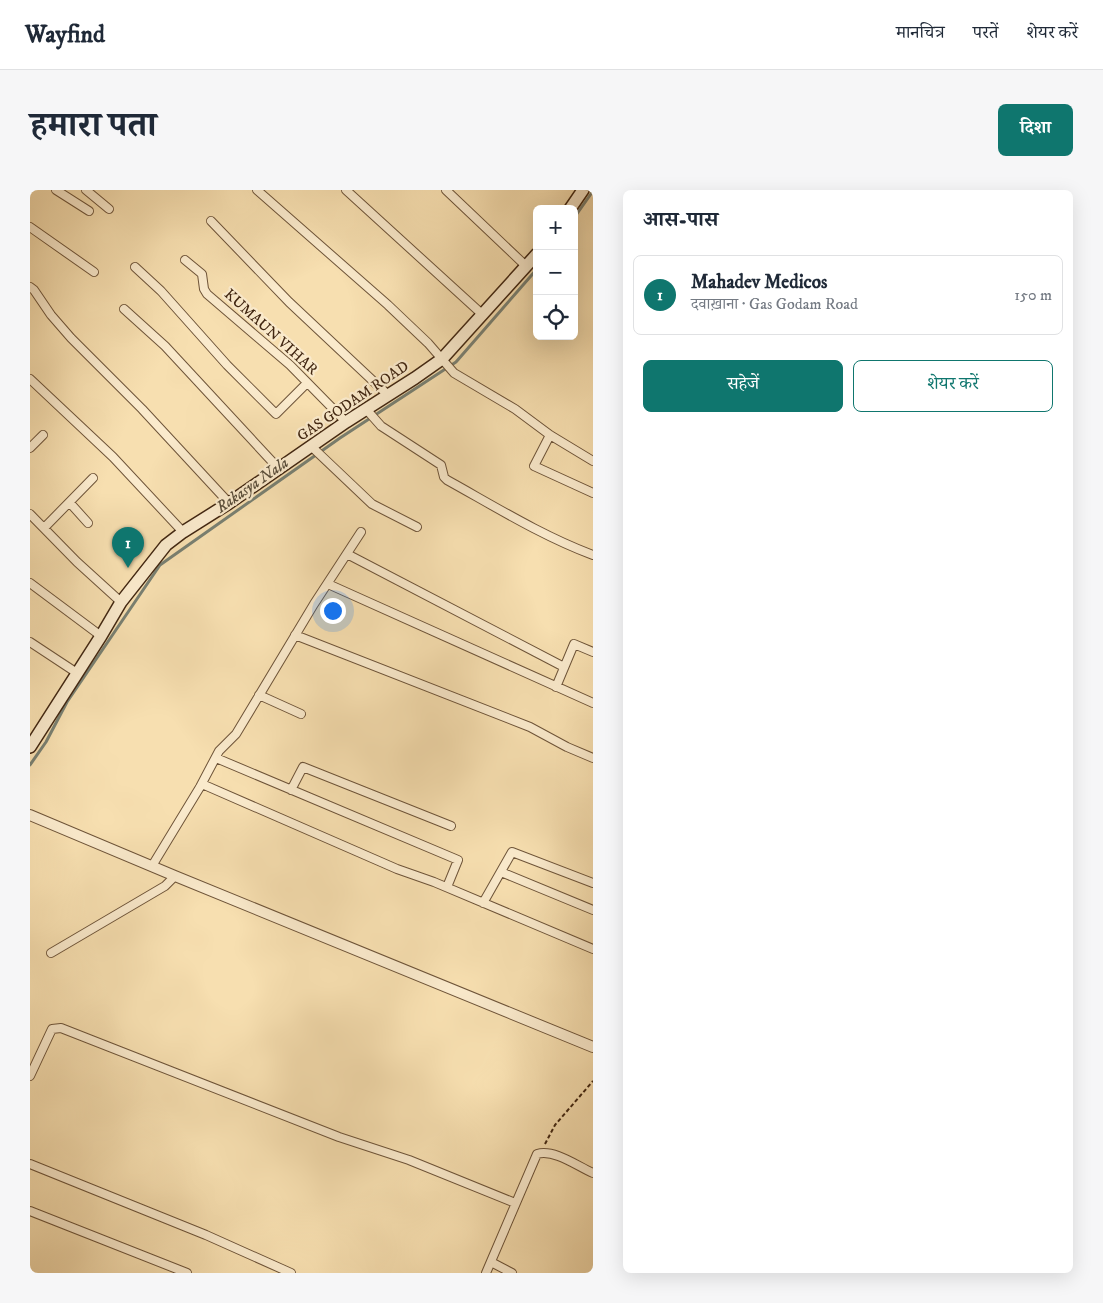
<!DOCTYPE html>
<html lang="hi">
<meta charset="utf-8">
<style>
body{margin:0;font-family:"IM FELL DW Pica","Noto Serif Devanagari",serif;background:#f6f6f7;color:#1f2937}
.controls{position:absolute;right:15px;top:15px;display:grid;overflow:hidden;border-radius:8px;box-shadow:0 5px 20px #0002}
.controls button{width:45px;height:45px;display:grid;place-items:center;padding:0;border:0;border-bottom:1px solid #e0e1e3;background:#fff;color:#1f2937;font:25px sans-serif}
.you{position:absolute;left:302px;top:420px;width:18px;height:18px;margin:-12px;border:4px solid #fff;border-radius:50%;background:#1a73e8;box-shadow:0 0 0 8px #1a73e833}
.badge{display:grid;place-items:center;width:32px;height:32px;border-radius:50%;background:#0f766e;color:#fff;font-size:16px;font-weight:700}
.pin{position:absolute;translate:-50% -41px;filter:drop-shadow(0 1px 2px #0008)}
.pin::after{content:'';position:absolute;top:26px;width:18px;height:15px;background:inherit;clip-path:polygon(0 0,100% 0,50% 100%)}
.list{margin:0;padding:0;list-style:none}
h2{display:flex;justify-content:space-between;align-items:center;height:65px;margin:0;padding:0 20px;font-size:21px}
h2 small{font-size:16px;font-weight:400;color:#747a83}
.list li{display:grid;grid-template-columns:32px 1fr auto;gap:15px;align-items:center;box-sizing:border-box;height:80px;margin:0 10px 10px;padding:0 10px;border:1px solid #e0e1e3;border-radius:8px}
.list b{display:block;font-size:19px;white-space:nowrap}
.list p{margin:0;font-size:16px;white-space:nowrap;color:#747a83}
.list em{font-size:16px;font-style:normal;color:#747a83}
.actions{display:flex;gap:10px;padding:15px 20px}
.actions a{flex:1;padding:11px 0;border:1px solid #0f766e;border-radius:8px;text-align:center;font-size:18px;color:#0f766e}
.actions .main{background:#0f766e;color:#fff}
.icon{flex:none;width:28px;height:28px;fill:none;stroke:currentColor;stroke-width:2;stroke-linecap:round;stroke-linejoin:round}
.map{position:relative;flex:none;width:563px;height:1083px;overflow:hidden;border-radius:8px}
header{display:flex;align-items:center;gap:30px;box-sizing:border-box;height:70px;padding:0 25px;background:#fff;border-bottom:1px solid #e0e1e3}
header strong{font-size:24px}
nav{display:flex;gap:28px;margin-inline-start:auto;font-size:18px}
.intro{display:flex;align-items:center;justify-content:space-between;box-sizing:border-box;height:120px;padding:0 30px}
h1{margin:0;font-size:35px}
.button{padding:12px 22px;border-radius:8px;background:#0f766e;color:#fff;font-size:18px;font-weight:700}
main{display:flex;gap:30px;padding:0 30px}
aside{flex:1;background:#fff;border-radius:8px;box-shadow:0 5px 20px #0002}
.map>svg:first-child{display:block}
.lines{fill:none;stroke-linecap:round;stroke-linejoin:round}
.stream{stroke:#798072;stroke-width:3}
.minor-casing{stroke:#6e5439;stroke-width:10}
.tertiary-casing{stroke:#6e5439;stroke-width:12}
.secondary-casing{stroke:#412611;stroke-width:14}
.path{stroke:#412611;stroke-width:2;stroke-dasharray:4 2.5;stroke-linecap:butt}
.minor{stroke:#faeacc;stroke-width:8}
.tertiary{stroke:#faeacc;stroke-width:10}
.secondary{stroke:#faeacc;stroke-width:11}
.labels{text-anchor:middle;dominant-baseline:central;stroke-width:4.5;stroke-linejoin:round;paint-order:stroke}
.street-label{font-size:15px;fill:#412611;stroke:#faeacc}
.water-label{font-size:16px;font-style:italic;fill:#584c39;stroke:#faeacc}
</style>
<header>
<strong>Wayfind</strong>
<nav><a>मानचित्र</a><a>परतें</a><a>शेयर करें</a></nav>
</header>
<div class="intro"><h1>हमारा पता</h1><a class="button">दिशा</a></div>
<main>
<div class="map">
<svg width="563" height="1083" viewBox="0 0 563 1083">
<rect width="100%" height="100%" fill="#f7dfb0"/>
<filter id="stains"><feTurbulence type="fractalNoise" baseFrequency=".004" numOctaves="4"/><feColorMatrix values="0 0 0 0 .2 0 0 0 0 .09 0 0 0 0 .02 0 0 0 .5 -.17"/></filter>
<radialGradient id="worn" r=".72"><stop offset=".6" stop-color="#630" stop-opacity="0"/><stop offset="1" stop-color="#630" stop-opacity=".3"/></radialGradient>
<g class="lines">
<path class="stream" d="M544,28L563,1
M0,575L16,552L37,512L130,375L310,248L426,172L507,79"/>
<g class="minor-casing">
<path id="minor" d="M26,0L59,21
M56,0L79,19
M227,0L358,115L398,153L424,183L485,219L520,245L563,271
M316,0L453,125
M416,0L496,76
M181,31L259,112L358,205
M0,37L64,82
M155,70L172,84L174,99L177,104L260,175L316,232
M105,77L131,101L197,175L246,224L277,193
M0,97L4,100L21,125L41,148L112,219L199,313
M94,119L135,156L249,279
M0,189L83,267L153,342
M336,219L351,236L411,275L414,287L417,290C464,316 512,346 563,365
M520,245L504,276L563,303
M282,257L342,314L387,337
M0,258L13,245
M40,313L58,333
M0,324L47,372L91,412
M14,338L63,288
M317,364L534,477
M0,393L71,446
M298,394L563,513
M265,445L500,537L537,557L563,568
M0,452L47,483
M526,497L544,454L563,462
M229,505L271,524
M186,568L428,670L417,697
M172,594L367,679L404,692L563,759
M261,600L273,577L421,636
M122,676L170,597L189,561L206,544L284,414L331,342
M471,682L563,720
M453,713L482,662L563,693
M21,763L135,696L145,686
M0,886L22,839L31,838L309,947L379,970L485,1013
M0,974L176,1045L261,1083
M0,1021L157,1083
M461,1072L482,1083
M456,1083L507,964C525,959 547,976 563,983"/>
</g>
<g class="tertiary-casing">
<path id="tertiary" d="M0,625L145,686L563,857"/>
</g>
<g class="secondary-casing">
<path id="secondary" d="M540,19L553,0
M0,557L71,446L91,412L136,355L153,342L199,313L316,232L385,188L412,169L507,64"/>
</g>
<path class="path" d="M515,954L525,935L563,891"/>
<use href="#minor" class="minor"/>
<use href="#tertiary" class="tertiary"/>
<use href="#secondary" class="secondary"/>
</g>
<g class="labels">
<g class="street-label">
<text transform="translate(241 142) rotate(42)">KUMAUN VIHAR</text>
<text transform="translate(323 211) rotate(-34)">GAS GODAM ROAD</text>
</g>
<g class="water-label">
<text transform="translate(222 295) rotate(-35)">Rakasya Nala</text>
</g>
</g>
<rect width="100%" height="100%" filter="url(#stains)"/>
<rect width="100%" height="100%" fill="url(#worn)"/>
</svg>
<div class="controls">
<button>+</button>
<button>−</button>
<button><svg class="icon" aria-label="locate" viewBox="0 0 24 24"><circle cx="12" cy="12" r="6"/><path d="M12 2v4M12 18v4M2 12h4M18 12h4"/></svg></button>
</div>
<div class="you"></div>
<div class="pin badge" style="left:98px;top:378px">1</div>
</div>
<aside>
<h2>आस-पास<small></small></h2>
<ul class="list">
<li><span class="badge">1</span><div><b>Mahadev Medicos</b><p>दवाख़ाना · Gas Godam Road</p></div><em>150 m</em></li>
</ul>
<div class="actions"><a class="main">सहेजें</a><a>शेयर करें</a></div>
</aside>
</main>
